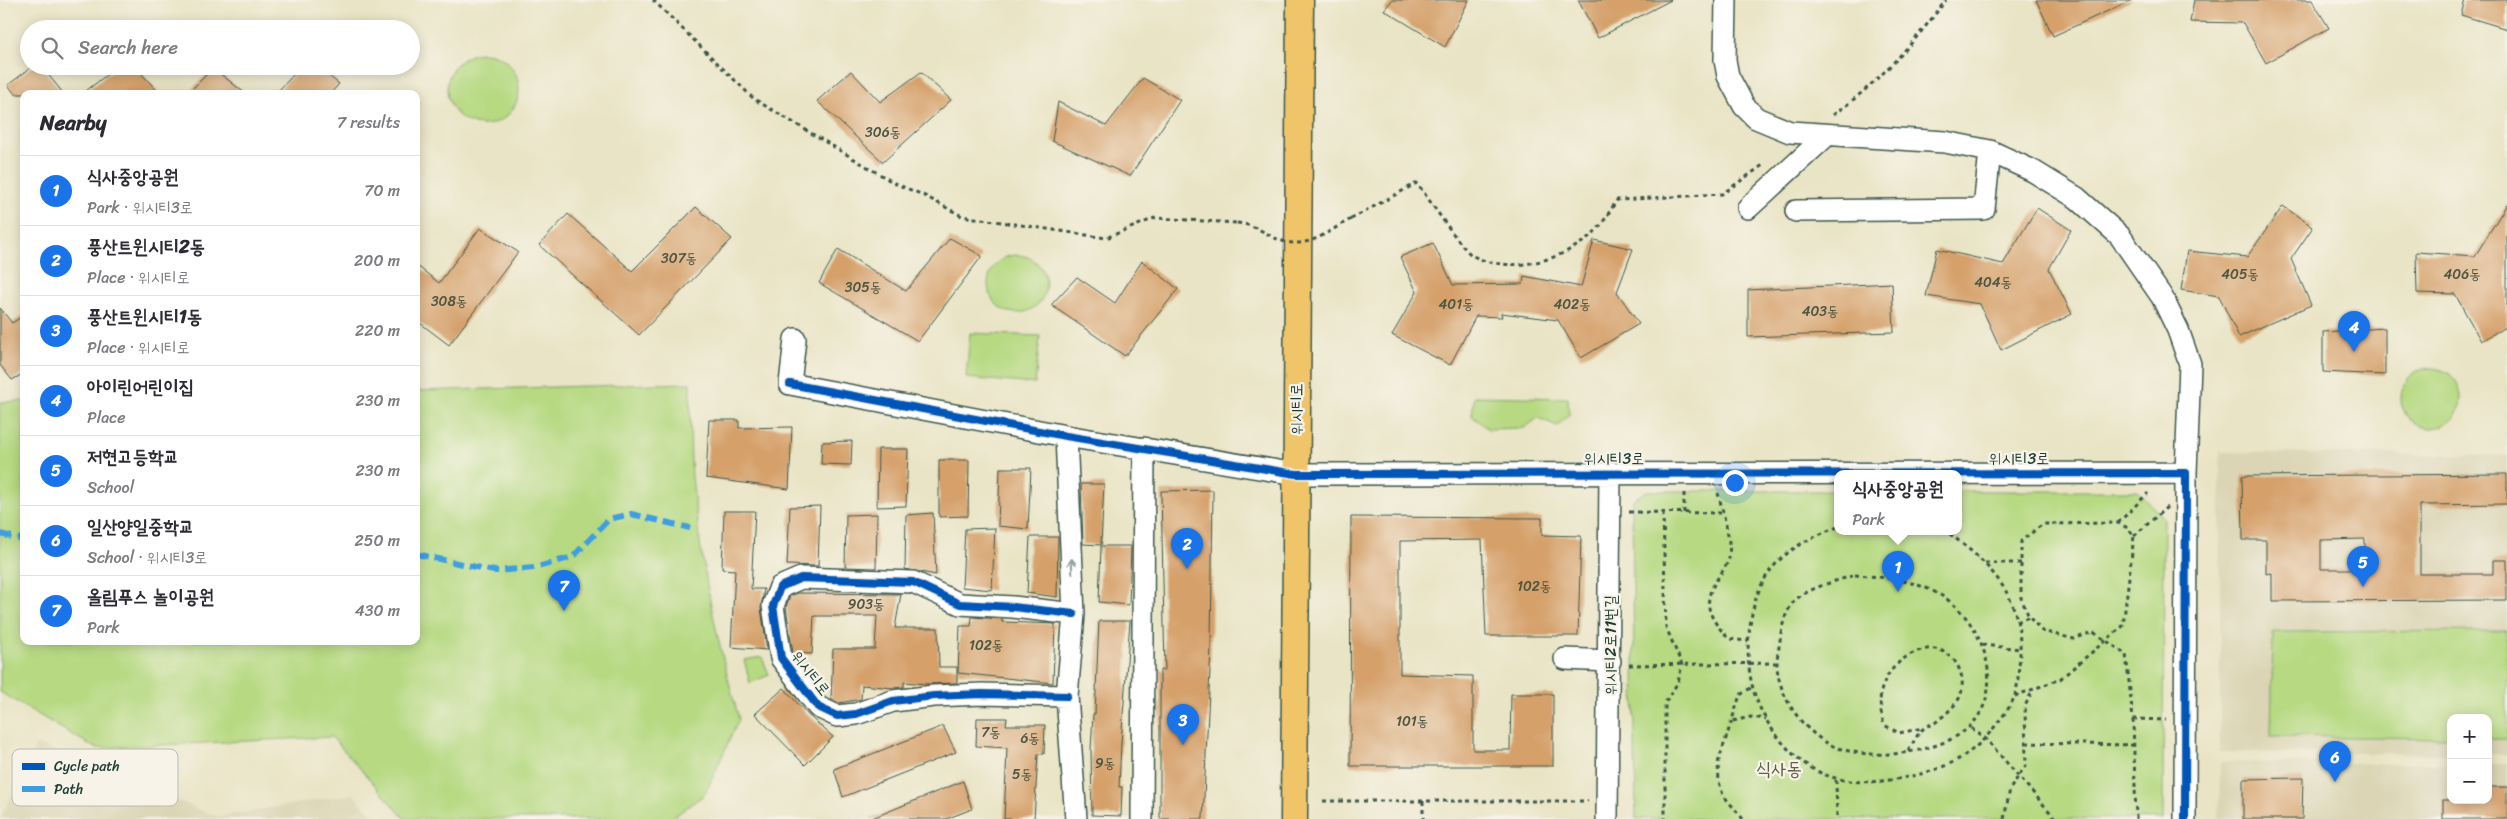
<!DOCTYPE html>
<meta charset="utf-8">
<style>
body{margin:0;font-family:Sriracha,"Poor Story",sans-serif;background:#f2f2f3;color:#2b2b33}
.controls{position:absolute;right:15px;bottom:15px;display:grid;overflow:hidden;border-radius:10px;box-shadow:0 2px 12px #0003}
.controls button{width:45px;height:45px;display:grid;place-items:center;padding:0;border:0;border-bottom:1px solid #e1e1e2;background:#fff;color:#2b2b33;font:25px sans-serif}
.you{position:absolute;left:1734px;top:482px;width:18px;height:18px;margin:-12px;border:4px solid #fff;border-radius:50%;background:#1a73e8;box-shadow:0 0 0 8px #1a73e833}
.badge{display:grid;place-items:center;width:32px;height:32px;border-radius:50%;background:#1a73e8;color:#fff;font-size:16px;font-weight:700}
.pin{position:absolute;translate:-50% -41px;filter:drop-shadow(0 1px 2px #0008)}
.pin::after{content:'';position:absolute;top:26px;width:18px;height:15px;background:inherit;clip-path:polygon(0 0,100% 0,50% 100%)}
.popup{position:absolute;left:1834px;top:470px;width:128px;height:65px;box-sizing:border-box;display:grid;place-content:center;border-radius:10px;background:#fff;filter:drop-shadow(0 1px 4px #0005);font-size:16px;white-space:nowrap;color:#7c7c81}
.popup b{font-size:19px;color:#2b2b33}
.popup::after{content:'';position:absolute;left:50%;top:100%;margin-left:-10px;border:10px solid transparent;border-top-color:#fff}
.list{margin:0;padding:0;list-style:none}
h2{display:flex;justify-content:space-between;align-items:center;height:65px;margin:0;padding:0 20px;font-size:21px}
h2 small{font-size:16px;font-weight:400;color:#7c7c81}
.list li{display:grid;grid-template-columns:32px 1fr auto;gap:15px;align-items:center;box-sizing:border-box;height:70px;padding:0 20px;border-top:1px solid #e1e1e2}
.list b{display:block;font-size:19px;white-space:nowrap}
.list p{margin:0;font-size:16px;white-space:nowrap;color:#7c7c81}
.list em{font-size:16px;font-style:normal;color:#7c7c81}
.icon{flex:none;width:28px;height:28px;fill:none;stroke:currentColor;stroke-width:2;stroke-linecap:round;stroke-linejoin:round}
.map{position:relative;flex:none;width:2507px;height:819px;overflow:hidden}
.search{position:absolute;background:#fff;box-shadow:0 2px 12px #0003;left:20px;top:20px;width:400px;height:55px;display:flex;align-items:center;gap:12px;box-sizing:border-box;padding:0 18px;border-radius:28px;color:#7c7c81;font-size:19px}
.panel{position:absolute;background:#fff;box-shadow:0 2px 12px #0003;left:20px;top:90px;width:400px;height:555px;border-radius:10px}
.map>svg:first-child{display:block}
.built{fill:#dbd5b5}
.green{fill:#b6d981;stroke:#6a8b5a}
.building{fill:#d5a06a;fill-rule:evenodd}
.lines{fill:none;stroke-linecap:round;stroke-linejoin:round}
.minor-casing{stroke:#3d564a;stroke-width:24}
.major-casing{stroke:#3d564a;stroke-width:29}
.path{stroke:#3d564a;stroke-width:3;stroke-dasharray:4 4;stroke-linecap:butt}
.minor{stroke:#fff;stroke-width:21}
.major{stroke:#f0c469;stroke-width:26}
.path-bridge{stroke:#3d564a;stroke-width:3;stroke-dasharray:4 4;stroke-linecap:butt}
.quiet{stroke:#3c9ee2;stroke-width:6;stroke-dasharray:12 6;stroke-linecap:butt}
.cycleway-casing{stroke:#f7f3e8;stroke-width:11}
.cycleway{stroke:#0057b8;stroke-width:8}
.oneway{stroke:#8f9e9a}
.labels{text-anchor:middle;dominant-baseline:central;stroke-width:4.5;stroke-linejoin:round;paint-order:stroke}
.number-label{font-size:14px;fill:#4c5642}
.street-label{font-size:16px;fill:#1f3d34;stroke:#f7f3e8}
.quarter-label{font-size:19px;fill:#5f6047;stroke:#f7f3e8}
.key{fill:#f7f3e8;stroke:#b6bcb2;stroke-width:1}
.key-label{font-size:14px;fill:#1f3d34}
</style>
<div class="map">
<svg width="2507" height="819" viewBox="0 0 2507 819">
<rect width="100%" height="100%" fill="#f7f3e8"/>
<filter id="ink" filterUnits="userSpaceOnUse"><feTurbulence type="fractalNoise" baseFrequency=".02" numOctaves="2"/><feDisplacementMap in="SourceGraphic" scale="10" xChannelSelector="R" yChannelSelector="G"/><feConvolveMatrix kernelMatrix="1 2 1 2 8 2 1 2 1" color-interpolation-filters="sRGB"/></filter>
<filter id="wash" filterUnits="userSpaceOnUse"><feTurbulence type="fractalNoise" baseFrequency=".0096" numOctaves="4" result="noise"/><feDisplacementMap in="SourceGraphic" scale="20" xChannelSelector="R" yChannelSelector="G"/><feGaussianBlur stdDeviation="1.12" result="paint"/><feColorMatrix in="noise" values="0 0 0 0 0 0 0 0 0 0 0 0 0 0 0 0 0 1.4 0 .05"/><feComposite in="paint" operator="in"/></filter>
<g filter="url(#wash)">
<rect width="100%" height="100%" fill="#e9e4c5"/>
<path class="built" d="M2220,452L2507,456V754H2488V718H2451V754L2220,752Z
M37,744L218,817L353,794L376,819H0Z
M2220,762L2451,764V800H2488V764H2507V819H2219Z"/>
<path class="green" d="M447 89a36 36 0 1 1 72 0a36 36 0 1 1-72 0Z
M988 284a29 29 0 1 1 58 0a29 29 0 1 1-58 0Z
M970,333L1040,336L1035,384L966,378Z
M2401 398a30 30 0 1 1 60 0a30 30 0 1 1-60 0Z
M690,383C691,417 689,453 693,487C701,566 717,642 739,719L705,794L671,819H405L332,737L95,748L0,692V402L24,401V641H416V391Z
M1474,396L1568,398L1569,415L1557,426L1538,418L1524,428L1488,429L1472,416Z
M1646,491H1838V531H1958V491H2138L2164,519L2163,819H1636L1632,501Z
M2507,631V739H2488V718H2451V738L2271,736L2273,632Z
M762,657L769,675L750,683L744,660Z"/>
<g id="blocks">
<path class="building" d="M1392,0H1469L1445,47L1384,10Z
M1578,0H1671L1598,38Z
M2036,0H2132L2053,36Z
M2194,0H2312L2329,28L2266,63L2243,23L2190,22Z
M2465,0H2507V29L2461,15Z
M33,66H41L64,94H15L8,85Z
M118,66H135L160,94H82Z
M302,66H317L339,84L330,94H275Z
M213,68L246,94H187Z
M851,71L880,102L921,72L951,100L883,162L817,101Z
M1143,78L1180,100L1130,176L1052,141L1058,102L1106,126Z
M2507,204V326L2481,341L2455,294L2417,293L2416,252L2475,256Z
M2283,206L2313,227L2291,259L2311,305L2239,337L2219,296L2181,290L2187,251L2247,257Z
M696,207L732,239L639,335L539,245L568,214L632,271Z
M2037,208L2071,230L2049,269L2072,314L2001,350L1980,304L1926,296L1937,249L2003,264Z
M480,228L518,252L449,345L416,320V265L439,283Z
M950,238L982,256L918,341L819,283L838,249L906,291Z
M1594,240L1633,249L1617,292L1639,324L1581,358L1558,320L1501,313L1502,317L1476,316L1450,365L1392,335L1417,292L1400,257L1433,243L1453,285L1523,284L1524,276L1581,287Z
M1142,261L1178,289L1125,356L1051,305L1077,277L1115,303Z
M1892,283L1894,332L1748,337V290Z
M0,308L12,323L24,315V373L12,380L0,365Z
M2385,328V375L2323,372V332Z
M709,420H739V428L792,427L789,489L706,478Z
M852,441L851,465L821,464L822,442Z
M878,449H908L906,506L877,507Z
M939,460H969L968,516L939,517Z
M1000,468H1031L1028,529L998,526Z
M2507,474V504L2420,505V574H2493V560H2507V600L2272,601V573L2266,574V540H2243L2242,476ZM2365,539V569H2321V540Z
M1081,484H1104L1101,545L1083,544Z
M1213,490L1211,648L1203,819H1160V670H1165L1161,491Z
M820,506L818,566L787,565L790,507Z
M724,511H755L751,589H764L761,608L767,650L731,647L735,570L722,569Z
M933,513L936,575L905,569L906,515Z
M877,514L876,568L845,567L846,515Z
M1351,517L1542,518V535L1581,536L1578,636H1486L1482,540L1400,541V674L1473,676V750H1510L1511,694H1553V766H1350Z
M995,528L992,590L962,587L965,529Z
M1030,537H1058L1057,597L1027,593Z
M1101,546H1131L1129,605L1099,602Z
M798,593L901,594L895,628H938L939,667H957V683L927,684L904,682V687L894,688L862,685L861,699L839,703L831,699L833,649H875L877,616H814L812,654L793,653L786,607L790,596Z
M972,617L1002,619V622L1055,624L1053,683L958,673L960,626H971Z
M1099,621H1130L1121,743L1119,787H1122L1121,816L1092,815L1091,750L1093,714H1095Z
M784,688L808,715L833,737L805,765L755,714Z
M977,718H1007L1006,725H1045L1044,754H1038L1034,819H1004L1007,748L976,746Z
M943,726L956,752L843,797L834,769Z
M2303,778L2302,819H2243V779Z
M963,781L972,809L946,819H870Z
M2488,787H2507V819H2443V800H2488Z"/>
</g>
</g>
<g filter="url(#ink)">
<use href="#blocks" fill-opacity="0" stroke="#3d564a" stroke-width="1"/>
<g class="lines">
<g class="minor-casing">
<path id="minor" d="M1726,0L1725,60L1728,76L1744,106L1756,118L1790,132L1945,142L1990,151L2033,171L2077,198L2120,236L2162,297L2178,330L2190,364L2186,473L2185,819
M1748,208L1827,135
M1796,211L1984,209L1990,151
M795,339L790,384L1066,436L1296,474L2186,473
M1066,436L1074,614L1067,696L1076,819
M1565,659L1610,661
M1067,696L982,694L934,696L893,701L856,714L837,716L818,707L781,658L773,606L780,587L801,578L913,582L960,604L1013,607L1074,614
M1142,819L1144,448
M1607,819L1610,472"/>
</g>
<g class="major-casing">
<path id="major" d="M1294,819L1300,0"/>
</g>
<path class="path" d="M653,0L754,99L896,184L923,195L962,216L1106,238L1155,218L1237,223
M1833,115C1877,84 1914,43 1946,0
M1351,219L1417,183C1426,195 1463,251 1473,256C1513,276 1572,259 1600,226C1606,218 1611,209 1617,200L1722,194L1763,165
M1718,493C1722,509 1732,542 1729,558C1728,564 1721,573 1718,578C1700,603 1710,619 1729,639L1748,641
M1629,512L1723,513
M1663,513L1666,627L1682,665L1678,682L1665,703V819
M1684,513V491
M2118,523L2148,493
M1838,527C1781,548 1755,573 1749,634C1745,672 1754,707 1778,737C1811,780 1850,788 1902,778C1945,770 1973,757 1999,721C2005,714 2012,704 2015,695C2018,686 2018,675 2019,665C2022,643 2019,619 2010,599C1996,570 1971,550 1946,531
M2134,536L2167,507
M1985,563H2021
M1855,575C1885,577 1916,580 1942,596C1989,625 2012,706 1955,737C1923,755 1865,761 1831,745C1802,731 1777,694 1777,663C1777,656 1779,648 1780,641C1781,627 1787,605 1799,597C1815,586 1836,581 1855,575Z
M2017,622L2029,617
M1982,645L2021,649
M1629,665L1777,663
M2015,696L2060,679L2123,626L2134,536L2128,528L2118,523L2043,524L2021,541V598L2029,617L2042,631L2074,639L2093,632L2126,654L2133,719L2136,819
M2133,719L2166,720
M1733,721L1750,717L1766,719
M1971,728L1986,739L2056,819
M2026,743L2133,745
M1908,751C1913,744 1917,734 1923,729C1926,725 1932,725 1936,722C1944,716 1955,706 1960,697C1963,690 1963,678 1960,671C1943,627 1888,656 1881,692C1879,704 1881,714 1884,725L1899,733L1923,728
M1836,780L1837,819
M1323,801H1588
M1423,801V819
M1743,819L1723,795L1719,782L1718,763L1740,695L1752,687
M2004,819L2010,789L2026,765L2025,706L2033,690"/>
<use href="#minor" class="minor"/>
<use href="#major" class="major"/>
<path class="path-bridge" d="M1237,223C1251,224 1260,230 1273,237C1304,253 1323,234 1351,219"/>
<path class="quiet" d="M0,534L24,540
M416,554L494,571L534,568L573,557L609,519L631,514L690,528"/>
<g class="cycleway-casing">
<path id="cycleway" d="M790,384L1066,436L1296,474L2186,473L2185,819
M1067,696L982,694L934,696L893,701L856,714L837,716L818,707L781,658L773,606L780,587L801,578L913,582L960,604L1013,607L1074,614"/>
</g>
<use href="#cycleway" class="cycleway"/>
</g>
<defs><path id="oneway-shaft" d="M-6 0H5M1.5-3L5.5 0L1.5 3" fill="none" stroke-width="1.6" stroke-linecap="round" stroke-linejoin="round" transform="scale(1.25)"/></defs>
<use class="oneway" href="#oneway-shaft" transform="translate(1072 566) rotate(-92)"/>
</g>
<g class="labels">
<g class="number-label">
<text x="883" y="132">306동</text>
<text x="679" y="258">307동</text>
<text x="2240" y="274">405동</text>
<text x="2462" y="274">406동</text>
<text x="1993" y="282">404동</text>
<text x="863" y="287">305동</text>
<text x="449" y="301">308동</text>
<text x="1456" y="304">401동</text>
<text x="1572" y="304">402동</text>
<text x="1820" y="311">403동</text>
<text x="1534" y="586">102동</text>
<text x="866" y="604">903동</text>
<text x="986" y="645">102동</text>
<text x="1412" y="721">101동</text>
<text x="991" y="732">7동</text>
<text x="1030" y="738">6동</text>
<text x="1105" y="763">9동</text>
<text x="1022" y="774">5동</text>
</g>
<g class="street-label">
<text transform="translate(1296 409) rotate(-90)">위시티로</text>
<text x="1614" y="458">위시티3로</text>
<text x="2019" y="458">위시티3로</text>
<text transform="translate(1610 645) rotate(-90)">위시티2로11번길</text>
<text transform="translate(811 673) rotate(52)">위시티로</text>
</g>
<g class="quarter-label">
<text x="1779" y="768">식사동</text>
</g>
</g>
<rect x="12" y="749" width="166" height="57" rx="8" class="key"/>
<rect x="22" y="763" width="23" height="7" fill="#0057b8"/>
<rect x="22" y="786" width="23" height="6" fill="#3c9ee2"/>
<g class="key-label">
<text x="54" y="771">Cycle path</text>
<text x="54" y="794">Path</text>
</g>
</svg>
<div class="controls">
<button>+</button>
<button>−</button>
</div>
<div class="you"></div>
<div class="pin badge" style="left:1898px;top:592px">1</div>
<div class="popup"><b>식사중앙공원</b>Park</div>
<div class="pin badge" style="left:1187px;top:569px">2</div>
<div class="pin badge" style="left:1183px;top:745px">3</div>
<div class="pin badge" style="left:2354px;top:352px">4</div>
<div class="pin badge" style="left:2363px;top:587px">5</div>
<div class="pin badge" style="left:2335px;top:782px">6</div>
<div class="pin badge" style="left:564px;top:611px">7</div>
<div class="search"><svg class="icon" aria-label="search" viewBox="0 0 24 24"><circle cx="10" cy="10" r="6"/><path d="M15 15l6 6"/></svg>Search here</div>
<section class="panel">
<h2>Nearby<small>7 results</small></h2>
<ul class="list">
<li><span class="badge">1</span><div><b>식사중앙공원</b><p>Park · 위시티3로</p></div><em>70 m</em></li>
<li><span class="badge">2</span><div><b>풍산트윈시티2동</b><p>Place · 위시티로</p></div><em>200 m</em></li>
<li><span class="badge">3</span><div><b>풍산트윈시티1동</b><p>Place · 위시티로</p></div><em>220 m</em></li>
<li><span class="badge">4</span><div><b>아이린어린이집</b><p>Place</p></div><em>230 m</em></li>
<li><span class="badge">5</span><div><b>저현고등학교</b><p>School</p></div><em>230 m</em></li>
<li><span class="badge">6</span><div><b>일산양일중학교</b><p>School · 위시티3로</p></div><em>250 m</em></li>
<li><span class="badge">7</span><div><b>올림푸스 놀이공원</b><p>Park</p></div><em>430 m</em></li>
</ul>
</section>
</div>
